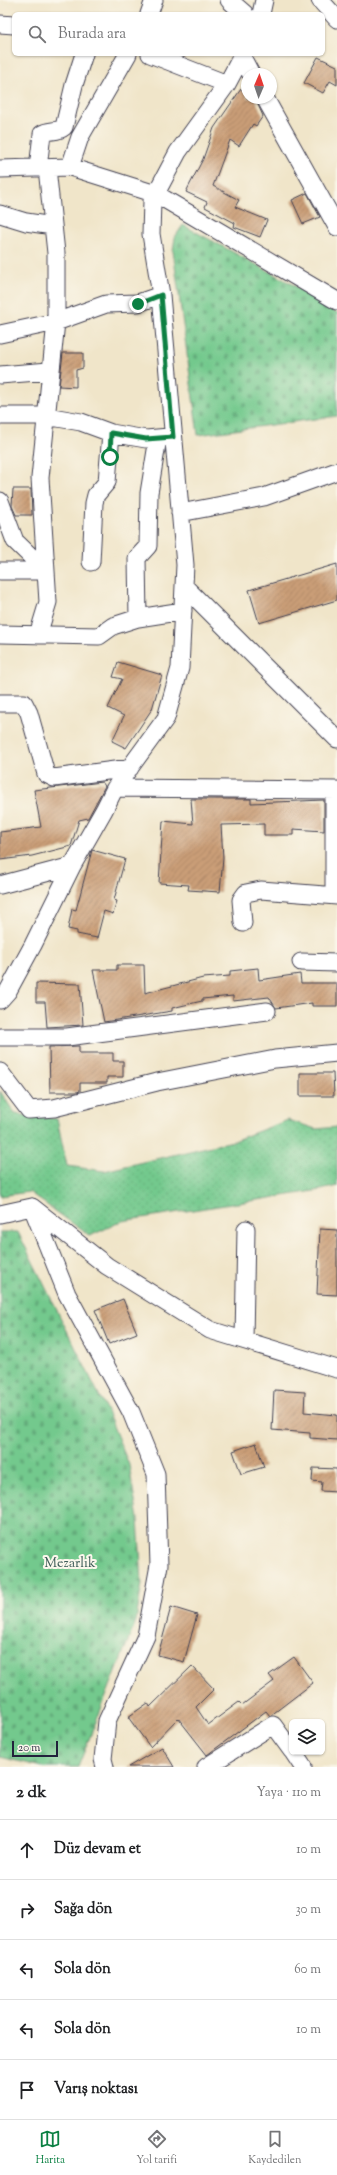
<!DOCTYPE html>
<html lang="tr">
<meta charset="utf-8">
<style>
body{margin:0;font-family:"Sorts Mill Goudy",serif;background:#f2f2f2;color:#202124}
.controls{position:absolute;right:12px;bottom:12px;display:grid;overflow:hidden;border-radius:6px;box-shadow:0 1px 3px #0004}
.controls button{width:36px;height:36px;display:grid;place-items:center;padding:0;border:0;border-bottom:1px solid #e0e0e0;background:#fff;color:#202124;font:20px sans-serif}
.compass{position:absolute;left:241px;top:68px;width:36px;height:36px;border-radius:50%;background:#fff;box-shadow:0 1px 3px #0004;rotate:2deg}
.scale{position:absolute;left:12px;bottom:10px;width:46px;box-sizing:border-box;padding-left:4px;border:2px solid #22223b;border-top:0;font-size:11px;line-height:14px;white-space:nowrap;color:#22223b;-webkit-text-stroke:3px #fbf7ec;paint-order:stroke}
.stop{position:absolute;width:12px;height:12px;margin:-9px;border:3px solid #0b8043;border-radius:50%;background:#fff}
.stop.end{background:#0b8043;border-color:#fff;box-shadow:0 1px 4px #0008}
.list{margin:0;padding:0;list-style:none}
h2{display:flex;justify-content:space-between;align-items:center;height:52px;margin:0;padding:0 16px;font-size:17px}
h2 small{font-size:13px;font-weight:400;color:#757577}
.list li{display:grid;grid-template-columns:26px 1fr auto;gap:12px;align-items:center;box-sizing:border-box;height:60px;padding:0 16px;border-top:1px solid #e0e0e0}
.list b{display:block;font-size:15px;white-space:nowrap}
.list em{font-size:13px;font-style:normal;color:#757577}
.icon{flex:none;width:22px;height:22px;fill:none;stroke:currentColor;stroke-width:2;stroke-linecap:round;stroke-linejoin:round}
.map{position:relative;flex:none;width:337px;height:1767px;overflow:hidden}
.search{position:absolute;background:#fff;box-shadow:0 1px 3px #0004;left:12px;right:12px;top:12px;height:44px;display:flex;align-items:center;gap:10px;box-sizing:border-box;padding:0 14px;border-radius:6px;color:#757577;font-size:15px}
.sheet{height:352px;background:#fff}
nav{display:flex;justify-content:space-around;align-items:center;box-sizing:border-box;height:56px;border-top:1px solid #e0e0e0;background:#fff;font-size:11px;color:#757577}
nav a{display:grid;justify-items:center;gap:2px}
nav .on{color:#0b8043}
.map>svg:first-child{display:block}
.cemetery{fill:url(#cemetery-stones);stroke:#4a7664}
.park{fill:url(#park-dots);stroke:#4a7664}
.building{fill:url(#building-hatch)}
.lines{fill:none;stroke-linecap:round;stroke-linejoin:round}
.minor-casing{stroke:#413f50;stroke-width:19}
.minor{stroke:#fff;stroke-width:17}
.route{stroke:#0b8043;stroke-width:5}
.labels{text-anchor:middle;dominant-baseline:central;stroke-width:4;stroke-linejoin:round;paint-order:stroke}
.park-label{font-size:14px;fill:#3e5c58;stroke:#fbf7ec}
</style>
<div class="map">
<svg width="337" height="1767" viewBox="0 0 337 1767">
<defs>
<pattern id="cemetery-stones" width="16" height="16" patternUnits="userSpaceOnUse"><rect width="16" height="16" fill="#73c98d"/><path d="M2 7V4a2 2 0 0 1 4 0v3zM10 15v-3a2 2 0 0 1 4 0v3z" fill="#63ac7b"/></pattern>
<pattern id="park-dots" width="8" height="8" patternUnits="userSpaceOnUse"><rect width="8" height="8" fill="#73c98d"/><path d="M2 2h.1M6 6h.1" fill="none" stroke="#63ac7b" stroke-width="1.8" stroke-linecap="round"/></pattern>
<pattern id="building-hatch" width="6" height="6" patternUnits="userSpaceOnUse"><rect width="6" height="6" fill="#ca9e77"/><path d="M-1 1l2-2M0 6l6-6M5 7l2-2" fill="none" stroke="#a48063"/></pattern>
</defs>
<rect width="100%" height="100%" fill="#fbf7ec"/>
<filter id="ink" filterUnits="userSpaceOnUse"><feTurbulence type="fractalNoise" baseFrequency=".025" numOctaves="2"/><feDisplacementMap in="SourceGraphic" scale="8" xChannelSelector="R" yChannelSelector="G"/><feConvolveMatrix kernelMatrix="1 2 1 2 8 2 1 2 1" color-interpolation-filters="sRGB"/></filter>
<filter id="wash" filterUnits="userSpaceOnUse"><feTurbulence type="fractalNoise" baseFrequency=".012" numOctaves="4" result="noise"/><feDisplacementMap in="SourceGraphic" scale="16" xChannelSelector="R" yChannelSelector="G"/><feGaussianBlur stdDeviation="0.9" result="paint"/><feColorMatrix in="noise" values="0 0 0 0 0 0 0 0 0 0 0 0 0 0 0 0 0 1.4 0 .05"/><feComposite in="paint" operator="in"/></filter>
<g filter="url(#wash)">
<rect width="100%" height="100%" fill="#f0e5c9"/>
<path class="cemetery" d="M183,225L292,284L337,313V416L198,435L173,251L175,237Z
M0,1232H18L106,1409L129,1465L138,1519L142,1583L136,1621L78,1767H43L0,1757Z"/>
<path class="park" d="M0,1091L15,1114L57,1119L67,1166L104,1171L233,1141L288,1120L316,1129L337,1127V1186L321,1190L122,1221L90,1236L29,1192L0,1196Z"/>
<g id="blocks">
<path class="building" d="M318,57L337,66V85L330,81L323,93L304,83Z
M241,89L247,93V98H255L263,116L256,126L253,124L239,146L230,140L213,186L239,200L235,207L267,220L260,237L234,227L235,223L205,207L207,202L186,192L203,159L214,128Z
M307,193L320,217L303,224L292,200Z
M63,353H83V368L76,370V387L59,386Z
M13,489H31L32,515H16L12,506Z
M337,564V600L259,623L249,590Z
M118,662L162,675L152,709L126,748L112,741L124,716L108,708L122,679L113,677Z
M102,782L105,786L88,818L79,820L71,846L32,856L0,860V832L41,827L34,790Z
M191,799H251V803L324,800V831L293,829V835H264V824L221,825L223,858L220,892L188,890L189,885L159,883L163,821L193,824Z
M92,850L125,859L114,900L117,901L113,914L104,911L97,938L77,934V931L68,929L72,909L76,910Z
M117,965H144L145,993L203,978L230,976V971L258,968L259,980L300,974L301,983H337V1006H312V1003L276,1008L269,997L233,1001V996L202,999V1001L172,1008V1011L104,1022L93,970H117Z
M36,983L80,984L83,1025L47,1027L45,1002H36Z
M79,1046V1053H113V1061H123V1077H107V1083H80V1091L77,1092H50L49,1047Z
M300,1073H333L334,1096H300Z
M320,1229L337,1230V1295L317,1294Z
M123,1299L137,1333L109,1344L95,1310Z
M274,1390L305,1392L304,1412L337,1415V1440L310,1438V1433L272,1430Z
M256,1443L264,1467L241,1474L233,1451Z
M313,1468L337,1469V1492L321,1491L322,1482L312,1481Z
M171,1607L197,1615L184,1662L158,1655Z
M294,1657L313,1683L270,1716L266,1711L207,1755L178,1718L150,1747L128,1717L148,1703L150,1707L192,1666L214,1689L196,1707L208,1725L239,1702L242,1705L274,1681L269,1675Z
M162,1747L174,1767H128Z"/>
</g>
</g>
<g filter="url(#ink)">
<use href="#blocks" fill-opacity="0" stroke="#413f50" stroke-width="1"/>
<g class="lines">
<g class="minor-casing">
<path id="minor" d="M229,0L245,14
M320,0L337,19
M149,14L154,0
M261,14L264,0
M0,24L14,25
M150,54L227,84
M242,57L251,74
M265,98L337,227
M70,167L80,137L128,54
M38,168L42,134C49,129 57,133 64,127L74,85L84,54
M0,169L70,167L156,194L337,301
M0,214L26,222L53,226
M0,334L56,322L106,304L138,303L161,295
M0,375L49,371
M0,416H46L81,422L111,433L146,439L169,437
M0,501L15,541L46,571
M180,513L264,497L337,471
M91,562L94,503L96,495L107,482L111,433
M0,571H46
M184,586L337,739
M138,618L137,558L148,546L149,493L158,438
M0,634L99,636L113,626L138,618L183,611
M38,635L48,602L40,478L56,322V253L47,168
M0,703H24L29,713L46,774L54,778L130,768
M115,788L337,790
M334,790V895
M0,885L72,866
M243,923L241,900L246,893L261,890L337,896
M301,962L337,963
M0,1000L8,991L33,945L72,866L104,810L115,788L166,718L180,668L185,565L161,295L151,234L152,201L178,152L227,84L243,54
M0,1037H67L267,1011
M0,1072L29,1110L54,1108L157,1082L275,1059L337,1053
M32,1207L67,1294L131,1412L156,1474L159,1565L146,1636L107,1721L103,1759L105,1767
M0,1214L32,1207L107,1266L210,1330L337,1369
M244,1340L246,1229
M293,1752L303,1767
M206,1767L273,1725L292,1751"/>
</g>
<use href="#minor" class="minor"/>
</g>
</g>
<g class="lines" filter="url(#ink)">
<path class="route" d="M110,457L111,433L146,439L173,437L161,295L138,304"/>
</g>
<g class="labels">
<g class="park-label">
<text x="70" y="1564">Mezarlık</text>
</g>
</g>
</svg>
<div class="controls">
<button><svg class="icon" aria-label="layers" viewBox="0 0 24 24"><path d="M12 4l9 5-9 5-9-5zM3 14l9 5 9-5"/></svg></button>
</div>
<svg class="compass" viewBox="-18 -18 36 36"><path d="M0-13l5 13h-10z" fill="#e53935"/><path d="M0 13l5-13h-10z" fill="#757577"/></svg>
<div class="scale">20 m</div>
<div class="stop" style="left:110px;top:457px"></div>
<div class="stop end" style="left:138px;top:304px"></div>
<div class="search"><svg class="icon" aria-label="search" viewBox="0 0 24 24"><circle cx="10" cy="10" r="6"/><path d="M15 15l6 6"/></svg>Burada ara</div>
</div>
<section class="sheet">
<h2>2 dk<small>Yaya · 110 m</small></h2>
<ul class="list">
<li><svg class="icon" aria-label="ahead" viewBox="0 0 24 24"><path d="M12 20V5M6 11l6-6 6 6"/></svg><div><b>Düz devam et</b></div><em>10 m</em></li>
<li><svg class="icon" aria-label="right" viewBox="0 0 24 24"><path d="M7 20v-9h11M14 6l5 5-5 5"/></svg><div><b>Sağa dön</b></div><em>30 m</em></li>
<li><svg class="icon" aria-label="left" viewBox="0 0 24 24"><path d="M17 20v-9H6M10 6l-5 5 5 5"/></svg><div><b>Sola dön</b></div><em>60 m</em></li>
<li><svg class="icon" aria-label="left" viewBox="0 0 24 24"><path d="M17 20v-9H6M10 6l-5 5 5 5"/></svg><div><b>Sola dön</b></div><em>10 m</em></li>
<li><svg class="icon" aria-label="arrive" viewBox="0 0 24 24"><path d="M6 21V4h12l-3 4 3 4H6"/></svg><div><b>Varış noktası</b></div></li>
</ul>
</section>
<nav>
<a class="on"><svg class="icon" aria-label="map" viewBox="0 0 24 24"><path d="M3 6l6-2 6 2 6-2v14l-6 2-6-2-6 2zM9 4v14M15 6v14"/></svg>Harita</a>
<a><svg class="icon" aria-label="directions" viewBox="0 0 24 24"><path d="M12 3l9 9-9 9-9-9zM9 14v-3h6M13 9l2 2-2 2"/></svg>Yol tarifi</a>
<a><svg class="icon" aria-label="saved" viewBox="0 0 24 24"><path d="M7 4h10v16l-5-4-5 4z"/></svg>Kaydedilen</a>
</nav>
